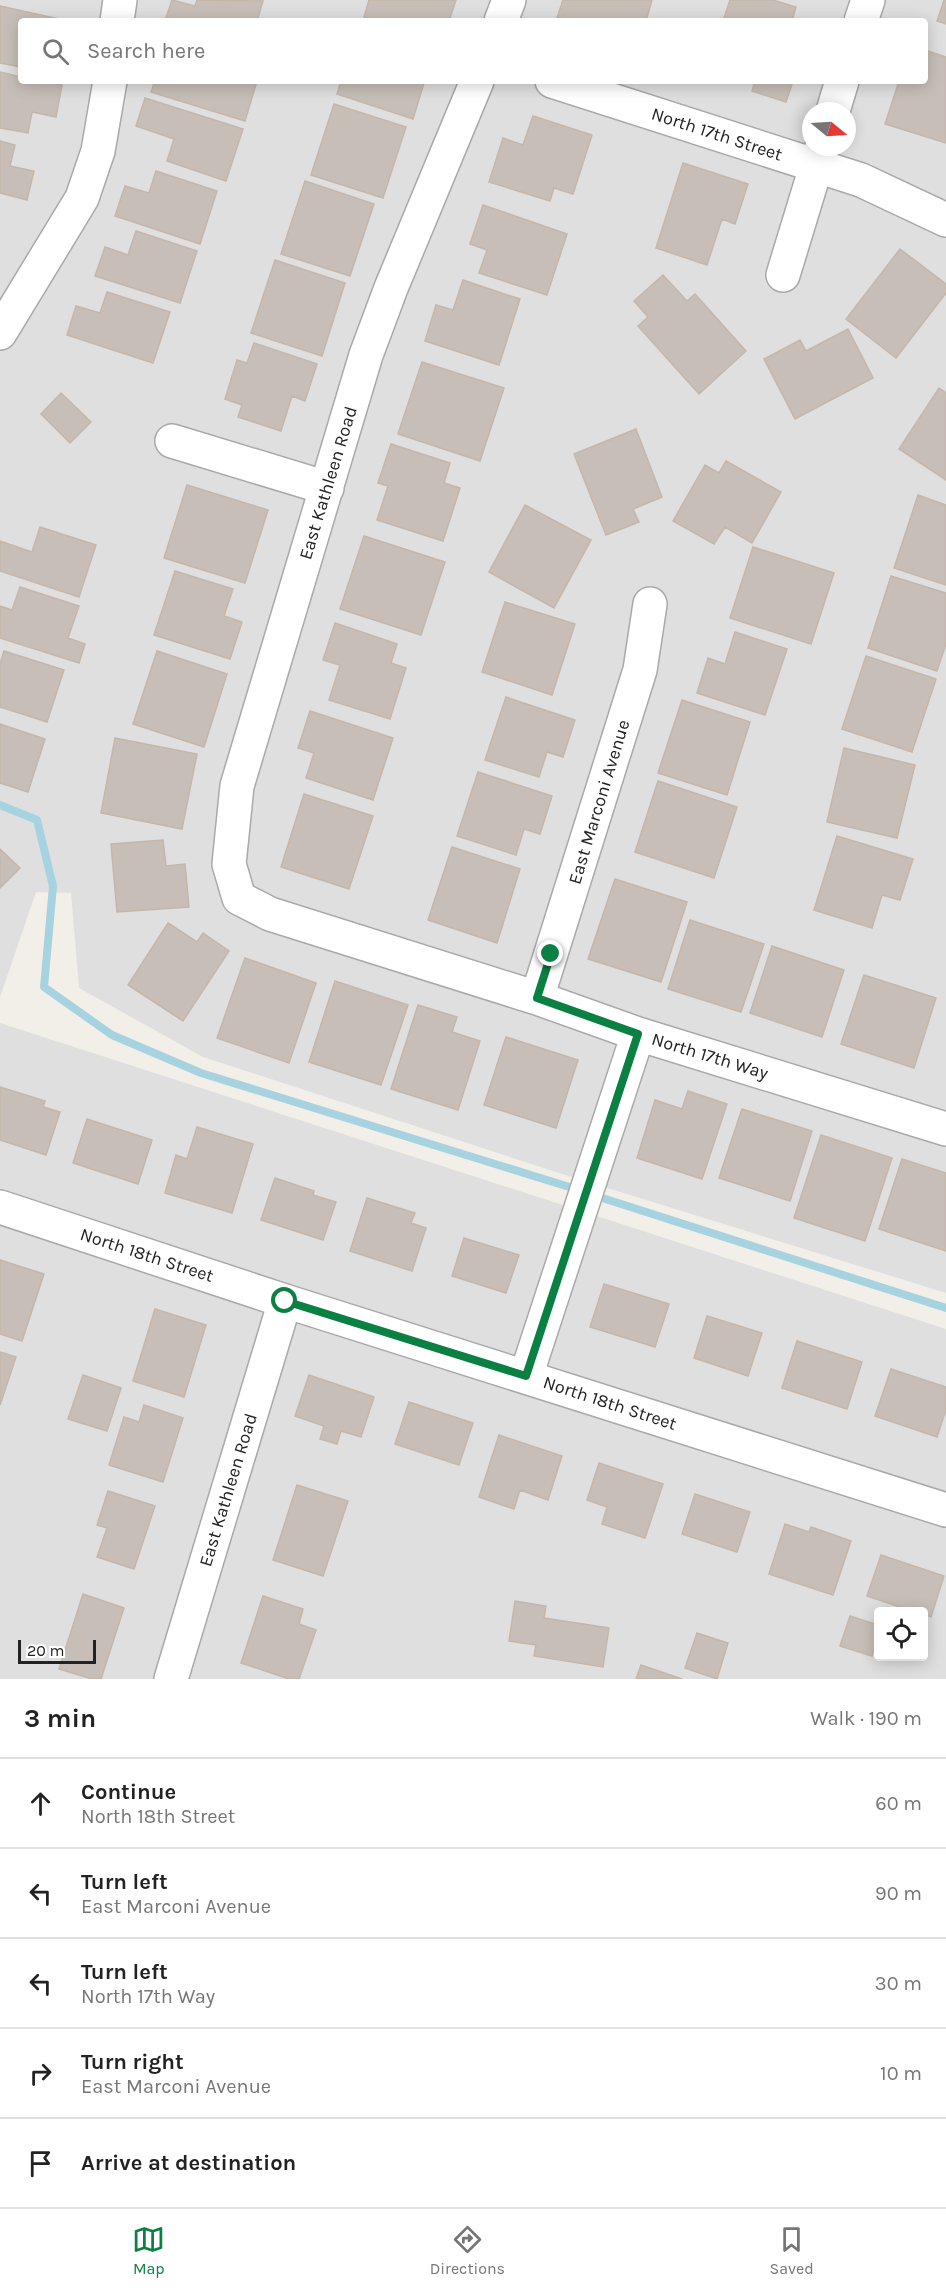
<!DOCTYPE html>
<meta charset="utf-8">
<style>
body{margin:0;font-family:Karla,sans-serif;background:#f2f2f2;color:#222}
.controls{position:absolute;right:18px;bottom:18px;display:grid;overflow:hidden;border-radius:6px;box-shadow:0 3px 15px #0003}
.controls button{width:54px;height:54px;display:grid;place-items:center;padding:0;border:0;border-bottom:2px solid #e0e0e0;background:#fff;color:#222;font:30px sans-serif}
.compass{position:absolute;left:802px;top:102px;width:54px;height:54px;border-radius:50%;background:#fff;box-shadow:0 3px 15px #0003;rotate:108deg}
.scale{position:absolute;left:18px;bottom:15px;width:78px;box-sizing:border-box;padding-left:6px;border:3px solid #222;border-top:0;font-size:16px;line-height:21px;white-space:nowrap;color:#222;-webkit-text-stroke:4px #fff;paint-order:stroke}
.stop{position:absolute;width:18px;height:18px;margin:-14px;border:4px solid #0b8043;border-radius:50%;background:#fff}
.stop.end{background:#0b8043;border-color:#fff;box-shadow:0 2px 6px #0008}
.list{margin:0;padding:0;list-style:none}
h2{display:flex;justify-content:space-between;align-items:center;height:78px;margin:0;padding:0 24px;font-size:26px}
h2 small{font-size:20px;font-weight:400;color:#767676}
.list li{display:grid;grid-template-columns:39px 1fr auto;gap:18px;align-items:center;box-sizing:border-box;height:90px;padding:0 24px;border-top:2px solid #e0e0e0}
.list b{display:block;font-size:22px;white-space:nowrap}
.list p{margin:0;font-size:20px;white-space:nowrap;color:#767676}
.list em{font-size:20px;font-style:normal;color:#767676}
.icon{flex:none;width:33px;height:33px;fill:none;stroke:currentColor;stroke-width:2;stroke-linecap:round;stroke-linejoin:round}
.map{position:relative;flex:none;width:946px;height:1679px;overflow:hidden}
.search{position:absolute;background:#fff;box-shadow:0 3px 15px #0003;left:18px;right:18px;top:18px;height:66px;display:flex;align-items:center;gap:15px;box-sizing:border-box;padding:0 21px;border-radius:6px;color:#767676;font-size:22px}
.sheet{height:528px;background:#fff}
nav{display:flex;justify-content:space-around;align-items:center;box-sizing:border-box;height:84px;border-top:2px solid #e0e0e0;background:#fff;font-size:16px;color:#767676}
nav a{display:grid;justify-items:center;gap:3px}
nav .on{color:#0b8043}
.map>svg:first-child{display:block}
.residential{fill:#e0dfdf;fill-rule:evenodd}
.lines{fill:none;stroke-linecap:round;stroke-linejoin:round}
.stream{stroke:#a7d3e1;stroke-width:8}
.building{fill:#c7bfb7;stroke:#c5b6aa;stroke-width:1.5}
.minor-casing{stroke:#a9a9a9;stroke-width:36}
.minor{stroke:#fff;stroke-width:33}
.route{stroke:#0b8043;stroke-width:8}
.labels{text-anchor:middle;dominant-baseline:central;stroke-width:4.5;stroke-linejoin:round;paint-order:stroke}
.street-label{font-size:18px;fill:#222;stroke:#fff}
</style>
<div class="map">
<svg width="946" height="1679" viewBox="0 0 946 1679">
<rect width="100%" height="100%" fill="#f2efe8"/>
<path class="residential" d="M0,0H946V1293L559,1173L203,1057L79,988L71,893L36,892L0,997ZM21,21H925V81H21ZM811,111H847V147H811Z
M0,1023L946,1329V1679H0ZM878,1612H924V1656H878Z"/>
<g class="lines">
<path class="stream" d="M0,805L37,820L53,886L44,987L112,1035L201,1073L579,1190
M593,1195L946,1308"/>
</g>
<path class="building" d="M172,0L195,6L197,0L263,1L257,21H165Z
M369,0H456L449,21H378L364,17Z
M563,0H652L646,21H556Z
M730,0H773L796,7L792,21H723Z
M944,0H946V24L937,21Z
M0,6L68,21H21V67L0,63Z
M925,50L946,57V143L885,124L899,81H925Z
M0,72L21,77V81H43L62,85L56,117L32,112L28,133L0,128Z
M155,81H257L245,121L151,92Z
M341,81H417L424,83L413,119L337,94Z
M755,81H793L786,102L752,91Z
M145,98L243,129L226,181L167,161L174,139L136,126Z
M334,104L406,127L383,198L311,175Z
M533,116L592,135L573,194L554,188L550,201L489,182L503,138L523,145Z
M0,141L15,145L10,166L34,171L27,200L0,193Z
M683,163L748,184L735,224L722,219L707,265L656,248Z
M156,171L217,191L200,244L115,216L125,186L149,193Z
M305,181L374,204L350,276L281,254Z
M483,205L567,234L547,295L479,273L487,250L470,244Z
M136,231L197,251L180,303L95,276L105,247L128,255Z
M900,249L946,284V293L896,358L846,319Z
M275,260L345,283L322,356L251,333Z
M663,275L687,301L695,294L746,351L699,394L638,326L648,317L634,301Z
M463,280L520,299L499,365L425,341L436,305L453,310Z
M107,292L170,312L153,363L67,335L76,306L100,313Z
M848,329L873,378L795,419L764,359L800,340L806,351Z
M254,343L317,364L305,401L292,396L281,431L238,417L242,405L225,399L237,360L247,363Z
M422,362L504,388L480,461L398,434Z
M939,388L946,393V480L899,449Z
M61,393L91,422L70,443L41,414Z
M636,429L662,497L633,509L639,522L606,535L574,454Z
M391,444L450,463L444,483L460,488L443,541L377,520L388,486L378,483Z
M726,461L781,492L752,543L725,527L714,544L673,521L705,465L719,473Z
M187,485L268,510L245,583L164,558Z
M918,495L946,505V585L894,568Z
M525,505L591,540L554,608L489,572Z
M40,527L96,545L79,597L0,571V541L32,552Z
M364,536L445,562L421,635L340,609Z
M753,547L834,573L811,644L730,618Z
M175,571L233,589L224,616L242,622L230,659L154,635Z
M891,576L946,593V644L937,671L868,648Z
M20,587L79,606L68,638L85,644L79,663L0,638V606L12,610Z
M505,602L575,624L552,695L482,672Z
M335,623L397,644L391,663L406,668L390,719L329,700L340,665L323,660Z
M735,632L787,649L765,715L697,693L708,658L725,664Z
M4,651L64,670L47,722L0,707V664Z
M157,651L227,674L204,747L133,724Z
M866,656L936,679L912,752L842,729Z
M506,697L575,720L563,757L547,752L539,777L485,760Z
M682,700L750,722L727,795L658,773Z
M310,711L393,738L373,800L306,778L314,753L298,748Z
M0,724L45,739L28,792L0,783Z
M115,738L197,754L182,829L101,813Z
M844,748L915,765L897,838L827,822Z
M478,772L552,796L540,834L524,829L516,855L457,836Z
M658,781L737,807L714,878L635,852Z
M304,794L373,816L349,889L281,867Z
M837,836L913,859L900,900L882,895L872,928L814,910Z
M163,840L166,866L185,864L189,907L117,912L111,844Z
M452,847L520,869L497,943L428,920Z
M0,849L20,868L0,888Z
M615,879L687,902L661,982L588,959Z
M690,920L764,944L741,1012L668,989Z
M168,923L197,942L203,933L229,951L183,1021L128,985Z
M772,946L844,970L822,1037L750,1013Z
M245,958L316,983L289,1063L217,1038Z
M864,975L936,998L914,1068L841,1044Z
M335,981L408,1005L381,1085L309,1062Z
M418,1005L457,1017L452,1032L480,1041L458,1110L391,1089Z
M506,1037L578,1060L556,1128L484,1105Z
M0,1087L45,1101L43,1107L60,1112L46,1155L0,1140Z
M688,1091L727,1104L702,1179L637,1158L655,1100L682,1109Z
M742,1109L812,1131L790,1201L719,1178Z
M87,1119L152,1140L138,1184L73,1163Z
M197,1127L253,1144L232,1213L165,1193L176,1155L187,1159Z
M821,1135L892,1158L865,1241L794,1218Z
M902,1159L946,1173V1251L879,1229Z
M275,1178L314,1191L313,1195L336,1202L323,1240L261,1220Z
M367,1198L415,1213L411,1223L426,1228L412,1271L350,1251Z
M464,1238L519,1255L506,1293L452,1276Z
M0,1260L44,1274L22,1341L0,1334Z
M604,1284L669,1304L655,1347L590,1327Z
M155,1309L206,1325L184,1397L133,1381Z
M707,1316L762,1333L748,1376L694,1358Z
M797,1341L862,1362L847,1409L782,1388Z
M0,1352L16,1357L0,1405Z
M891,1369L946,1387V1410L937,1437L875,1416Z
M83,1375L121,1388L107,1431L68,1419Z
M309,1375L374,1397L361,1437L341,1431L337,1444L320,1439L324,1426L295,1416Z
M409,1402L473,1423L459,1465L395,1444Z
M144,1405L183,1418L163,1482L109,1465L124,1417L139,1422Z
M499,1435L562,1456L548,1500L520,1490L514,1509L479,1497Z
M599,1463L663,1484L645,1538L602,1524L607,1507L587,1500Z
M297,1485L348,1501L323,1576L273,1560Z
M108,1491L155,1506L134,1569L97,1557L107,1528L97,1525Z
M695,1494L750,1512L737,1552L682,1534Z
M785,1524L809,1532L811,1527L851,1541L833,1595L769,1574Z
M881,1555L944,1576L931,1617L924,1614V1612H915L867,1596Z
M83,1594L124,1608L101,1679H92L59,1669Z
M263,1596L303,1609L299,1624L316,1630L299,1679H289L241,1663Z
M515,1601L546,1606L544,1618L609,1628L603,1667L534,1656L536,1645L509,1641Z
M850,1616L878,1625V1636L872,1656L840,1646Z
M697,1633L728,1643L717,1679L685,1668Z
M641,1665L682,1679H636Z"/>
<g class="lines">
<g class="minor-casing">
<path id="minor" d="M117,21L120,0
M501,21L509,0
M861,21L868,0
M477,81L391,288L366,355L237,786L229,864L239,898L270,914L537,998L638,1034L946,1129
M552,81L861,180L946,220
M833,111L842,81
M783,275L822,147
M0,333L82,198L98,151L110,81
M172,441L327,488
M537,998L640,670L650,604
M0,1207L285,1301L946,1510
M526,1376L638,1034
M171,1679L285,1301"/>
</g>
<use href="#minor" class="minor"/>
</g>
<g class="lines">
<path class="route" d="M285,1301L526,1376L638,1034L537,998L551,954"/>
</g>
<g class="labels">
<g class="street-label">
<text transform="translate(717 134) rotate(18)">North 17th Street</text>
<text transform="translate(328 483) rotate(-73)">East Kathleen Road</text>
<text transform="translate(599 802) rotate(-73)">East Marconi Avenue</text>
<text transform="translate(710 1056) rotate(17)">North 17th Way</text>
<text transform="translate(147 1255) rotate(18)">North 18th Street</text>
<text transform="translate(610 1403) rotate(18)">North 18th Street</text>
<text transform="translate(228 1490) rotate(-73)">East Kathleen Road</text>
</g>
</g>
</svg>
<div class="controls">
<button><svg class="icon" aria-label="locate" viewBox="0 0 24 24"><circle cx="12" cy="12" r="6"/><path d="M12 2v4M12 18v4M2 12h4M18 12h4"/></svg></button>
</div>
<svg class="compass" viewBox="-18 -18 36 36"><path d="M0-13l5 13h-10z" fill="#e53935"/><path d="M0 13l5-13h-10z" fill="#767676"/></svg>
<div class="scale">20 m</div>
<div class="stop" style="left:285px;top:1301px"></div>
<div class="stop end" style="left:551px;top:954px"></div>
<div class="search"><svg class="icon" aria-label="search" viewBox="0 0 24 24"><circle cx="10" cy="10" r="6"/><path d="M15 15l6 6"/></svg>Search here</div>
</div>
<section class="sheet">
<h2>3 min<small>Walk · 190 m</small></h2>
<ul class="list">
<li><svg class="icon" aria-label="ahead" viewBox="0 0 24 24"><path d="M12 20V5M6 11l6-6 6 6"/></svg><div><b>Continue</b><p>North 18th Street</p></div><em>60 m</em></li>
<li><svg class="icon" aria-label="left" viewBox="0 0 24 24"><path d="M17 20v-9H6M10 6l-5 5 5 5"/></svg><div><b>Turn left</b><p>East Marconi Avenue</p></div><em>90 m</em></li>
<li><svg class="icon" aria-label="left" viewBox="0 0 24 24"><path d="M17 20v-9H6M10 6l-5 5 5 5"/></svg><div><b>Turn left</b><p>North 17th Way</p></div><em>30 m</em></li>
<li><svg class="icon" aria-label="right" viewBox="0 0 24 24"><path d="M7 20v-9h11M14 6l5 5-5 5"/></svg><div><b>Turn right</b><p>East Marconi Avenue</p></div><em>10 m</em></li>
<li><svg class="icon" aria-label="arrive" viewBox="0 0 24 24"><path d="M6 21V4h12l-3 4 3 4H6"/></svg><div><b>Arrive at destination</b></div></li>
</ul>
</section>
<nav>
<a class="on"><svg class="icon" aria-label="map" viewBox="0 0 24 24"><path d="M3 6l6-2 6 2 6-2v14l-6 2-6-2-6 2zM9 4v14M15 6v14"/></svg>Map</a>
<a><svg class="icon" aria-label="directions" viewBox="0 0 24 24"><path d="M12 3l9 9-9 9-9-9zM9 14v-3h6M13 9l2 2-2 2"/></svg>Directions</a>
<a><svg class="icon" aria-label="saved" viewBox="0 0 24 24"><path d="M7 4h10v16l-5-4-5 4z"/></svg>Saved</a>
</nav>
